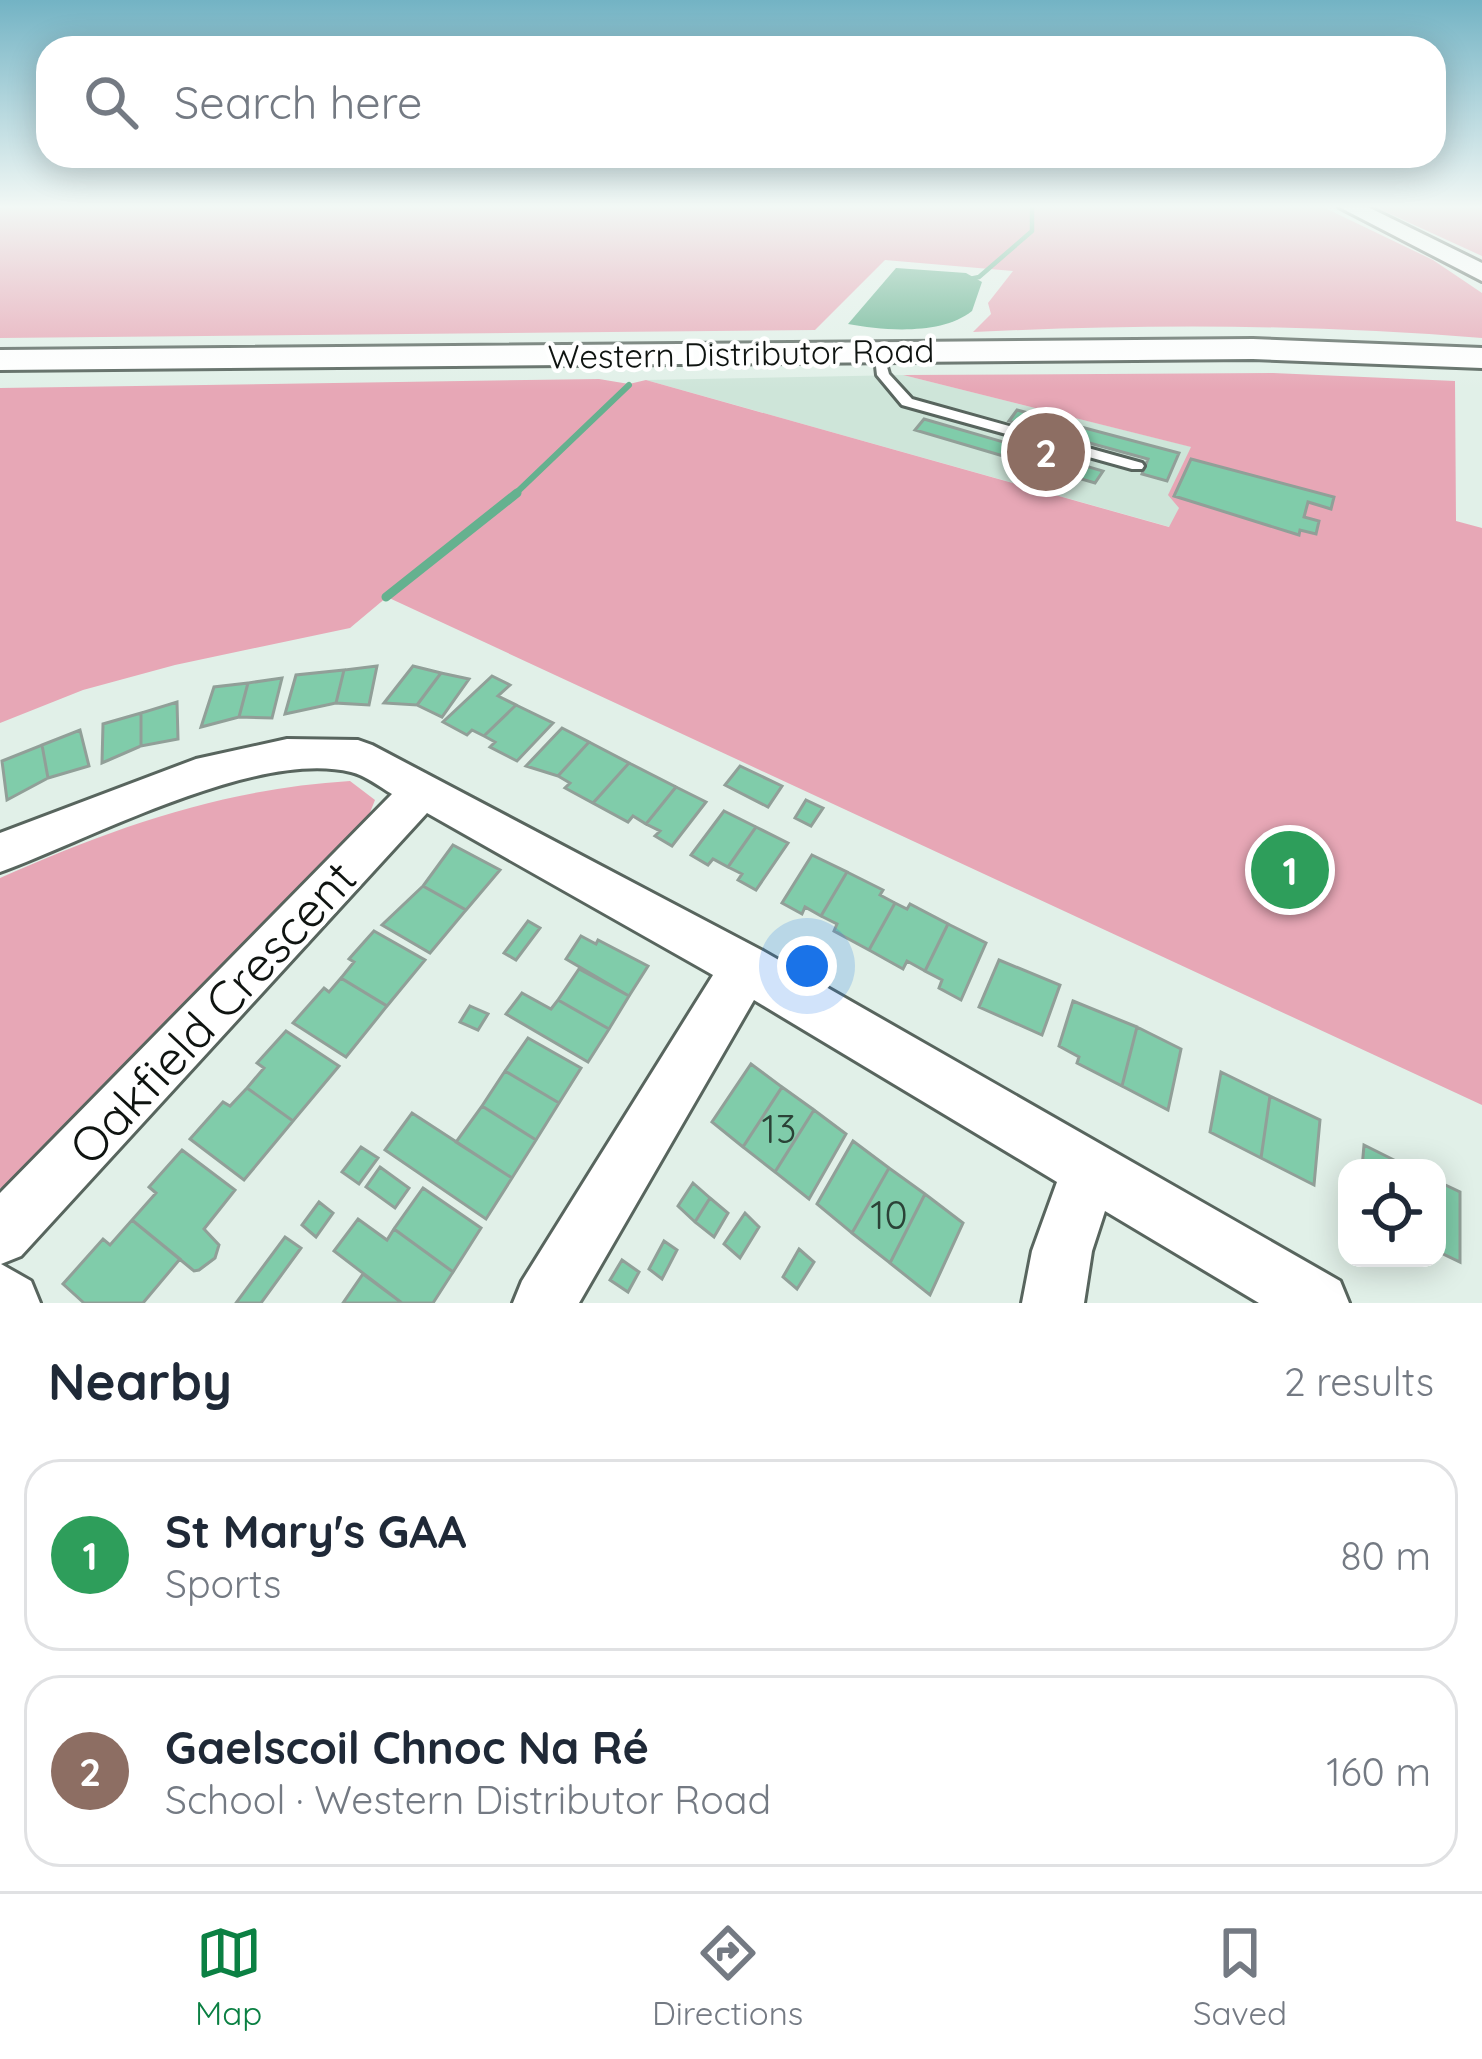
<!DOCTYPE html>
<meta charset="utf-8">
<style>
body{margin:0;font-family:Quicksand,sans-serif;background:#f6f6f7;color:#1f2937}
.controls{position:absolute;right:36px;bottom:36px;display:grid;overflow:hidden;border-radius:24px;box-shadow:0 6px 30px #0003}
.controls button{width:108px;height:108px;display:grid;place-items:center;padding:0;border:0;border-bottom:3px solid #e0e1e3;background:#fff;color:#1f2937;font:60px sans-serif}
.you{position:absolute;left:807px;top:966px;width:42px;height:42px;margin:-30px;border:9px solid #fff;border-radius:50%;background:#1a73e8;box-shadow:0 0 0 18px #1a73e833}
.badge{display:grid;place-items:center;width:78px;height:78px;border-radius:50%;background:#0b8043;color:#fff;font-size:39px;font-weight:700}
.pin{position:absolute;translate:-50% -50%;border:6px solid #fff;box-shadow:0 3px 12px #0006}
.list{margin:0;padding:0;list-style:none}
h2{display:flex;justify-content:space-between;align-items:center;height:156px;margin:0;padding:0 48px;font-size:51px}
h2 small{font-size:39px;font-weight:400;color:#747a83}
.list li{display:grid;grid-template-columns:78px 1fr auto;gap:36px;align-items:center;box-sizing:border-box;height:192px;margin:0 24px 24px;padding:0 24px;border:3px solid #e0e1e3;border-radius:36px}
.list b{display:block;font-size:45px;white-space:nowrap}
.list p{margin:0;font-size:39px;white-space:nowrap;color:#747a83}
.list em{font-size:39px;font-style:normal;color:#747a83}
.icon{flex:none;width:66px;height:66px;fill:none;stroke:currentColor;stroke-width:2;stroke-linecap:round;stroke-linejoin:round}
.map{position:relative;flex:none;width:1482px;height:1303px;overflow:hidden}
.search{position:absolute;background:#fff;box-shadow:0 6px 30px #0003;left:36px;right:36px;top:36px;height:132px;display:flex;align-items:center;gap:30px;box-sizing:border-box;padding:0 42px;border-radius:36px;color:#747a83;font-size:45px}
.sheet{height:588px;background:#fff}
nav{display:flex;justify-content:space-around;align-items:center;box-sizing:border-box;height:168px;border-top:3px solid #e0e1e3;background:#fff;font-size:33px;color:#747a83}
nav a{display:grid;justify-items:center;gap:6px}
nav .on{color:#0b8043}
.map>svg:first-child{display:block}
.built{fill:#cee5d9}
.green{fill:#e7a7b6}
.water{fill:#65b18f}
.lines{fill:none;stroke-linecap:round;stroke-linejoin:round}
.stream-far2{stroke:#65b18f;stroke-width:4.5}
.stream-far1{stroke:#65b18f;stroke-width:6}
.stream{stroke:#65b18f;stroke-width:9}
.building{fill:#80ccaa;stroke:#919f98;stroke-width:3}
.service-casing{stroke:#58655e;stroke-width:6}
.minor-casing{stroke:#58655e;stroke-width:6}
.tertiary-casing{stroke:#58655e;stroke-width:6}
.secondary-casing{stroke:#58655e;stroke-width:6}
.service{fill:#fff;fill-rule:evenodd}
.minor{fill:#fff;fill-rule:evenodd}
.tertiary{fill:#fff;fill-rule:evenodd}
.secondary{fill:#fff;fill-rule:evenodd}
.labels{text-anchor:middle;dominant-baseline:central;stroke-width:9;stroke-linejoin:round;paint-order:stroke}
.far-street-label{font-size:33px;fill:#0f1411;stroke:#fff}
.near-number-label{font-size:39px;fill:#2b4237}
.near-street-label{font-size:48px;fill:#0f1411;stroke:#fff}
</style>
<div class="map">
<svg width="1482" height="1303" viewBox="0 0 1482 1303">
<rect width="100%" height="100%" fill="#e1f0e8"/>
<path class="built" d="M903,375L1192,447L1169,494L1180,507L1170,527L646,380Z"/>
<path class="green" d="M0,207H1323L1433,260L1482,293V338C1313,324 1143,324 973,332L991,314L988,303L1013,271L885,260L815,330L0,338Z
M1375,207H1482V256Z
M1273,373L1455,381L1456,521L1482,528V1105L387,597L350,628L175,665L83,690L0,723V388L599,379L629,384L646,380L1169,527L1179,508L1168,495L1191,447L903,375Z
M350,781L375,800L367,820L15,1185L0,1188V878C115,827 223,789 350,781Z"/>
<path class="water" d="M896,268L966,273L982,282L972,311C942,335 885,331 848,324Z"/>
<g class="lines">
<path class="stream-far2" d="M965,280L979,277L1032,231V207"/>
<path class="stream-far1" d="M513,496L629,385"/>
<path class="stream" d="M386,597L517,493"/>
</g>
<path class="building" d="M1017,410L1179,453L1167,481L1142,474L1148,459L1009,421Z
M924,419L1103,471L1095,483L915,430Z
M1191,459L1334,497L1331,509L1308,502L1304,517L1319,521L1316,534L1300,530L1299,535L1174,496Z
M377,666L369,705L336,703L344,670Z
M413,666L441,673L417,705L384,703Z
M344,670L336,703L285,714L296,675Z
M441,673L469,679L442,717L417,705Z
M492,676L510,685L498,696L516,705L484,736L472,730L467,735L443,722Z
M282,678L272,718L239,717L248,683Z
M248,683L239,717L201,727L214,687Z
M177,702L178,739L141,746V713Z
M516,705L553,723L517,761L490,747L495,742L484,736Z
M141,713V746L102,763L103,724Z
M562,728L589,742L558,776L526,766Z
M80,730L89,766L48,778L42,745Z
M589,742L629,763L593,803L565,788L570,783L558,776Z
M42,745L48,778L7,800L2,761Z
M629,763L676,787L646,824L633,816L628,822L593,803Z
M740,766L782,786L768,807L725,785Z
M676,787L706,802L672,846L655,836L660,831L646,824Z
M806,800L823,808L811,826L795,818Z
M724,811L756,827L728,867L713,859L708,865L691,855Z
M756,827L788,843L756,890L738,880L742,874L728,867Z
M453,845L500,870L466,910L423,886Z
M812,855L847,872L821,916L805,907L802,914L782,903Z
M847,872L883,890L880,895L895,903L869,950L834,931L837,924L821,916Z
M423,886L466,910L430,953L382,925Z
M895,903L907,909L910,904L948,924L925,971L907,961L903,969L869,950Z
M528,921L540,928L516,960L504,953Z
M948,924L986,943L961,1000L939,988L942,980L925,971Z
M374,931L425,960L387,1006L341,978L354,962L349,959Z
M581,936L596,944L598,940L648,966L629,996L566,959Z
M999,960L1060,985L1042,1035L979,1007Z
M579,969L629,996L609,1029L558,1000Z
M341,978L387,1006L346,1057L293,1023L324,988L329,992Z
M522,993L551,1009L558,1000L609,1029L588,1062L506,1014Z
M1073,1001L1137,1027L1122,1086L1077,1063L1079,1057L1059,1046Z
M470,1006L488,1014L478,1030L460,1022Z
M1137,1027L1181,1049L1168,1110L1122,1086Z
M286,1031L339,1066L293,1121L247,1088L264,1068L257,1063Z
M528,1038L581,1068L559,1103L505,1071Z
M751,1064L782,1087L743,1147L712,1122Z
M505,1071L559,1103L536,1140L482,1106Z
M1221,1072L1270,1096L1261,1158L1210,1132Z
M782,1087L814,1110L775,1172L743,1147Z
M247,1088L293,1121L244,1180L190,1139L223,1102L230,1106Z
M1270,1096L1320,1120L1314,1185L1261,1158Z
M482,1106L536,1140L512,1178L456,1142Z
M814,1110L846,1134L809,1199L775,1172Z
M412,1113L512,1178L486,1219L385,1150Z
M853,1141L889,1168L852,1233L817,1204Z
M1364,1145L1410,1168H1362Z
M361,1147L378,1158L359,1184L342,1172Z
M182,1150L235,1190L204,1229L219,1245L215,1258L199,1270L194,1271L132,1220L156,1193L149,1187Z
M380,1167L409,1188L395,1208L366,1187Z
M889,1168L925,1194L890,1263L852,1233Z
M1437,1181L1460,1192V1262L1437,1251Z
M693,1183L710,1198L695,1222L678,1206Z
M423,1188L481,1228L453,1272L394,1229Z
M925,1194L963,1223L930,1295L890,1263Z
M710,1198L728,1213L714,1237L695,1222Z
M319,1202L333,1213L316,1237L302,1225Z
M745,1213L759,1227L740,1258L724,1244Z
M358,1219L387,1240L394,1229L453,1272L433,1303H402L334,1251Z
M132,1220L180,1259L143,1303H84L63,1284L103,1239L110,1245Z
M285,1237L301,1248L261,1303H236Z
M664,1241L677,1250L662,1279L649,1269Z
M799,1249L814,1262L797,1289L783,1277Z
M622,1260L639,1272L628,1292L610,1280Z
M363,1274L402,1303H343Z"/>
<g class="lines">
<g class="service-casing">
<path id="service" d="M874,349H882L889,374L912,399L1142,463L1144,466L1142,469H1132L902,405L877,375Z"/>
</g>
<g class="minor-casing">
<path id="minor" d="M287,739L358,740L372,745L763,951L1340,1281L1349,1303H1259L1105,1211L1092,1251L1084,1303H1022L1032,1251L1057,1182L754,1000L579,1303H513L522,1281L713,975L427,813L21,1256L1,1264L31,1281L40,1303H0V1193L392,794C380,787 365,775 351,772C256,749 91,839 0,872V833L196,759Z"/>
</g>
<g class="tertiary-casing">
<path id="tertiary" d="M1339,207H1368L1482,263V281Z"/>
</g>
<g class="secondary-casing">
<path id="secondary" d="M1253,339L1482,348V368L1253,359L0,370V350Z"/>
</g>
<use href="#service" class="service"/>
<use href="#minor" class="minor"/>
<use href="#tertiary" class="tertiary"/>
<use href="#secondary" class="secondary"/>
</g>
<linearGradient id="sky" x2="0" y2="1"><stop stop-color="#73b3c4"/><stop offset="0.53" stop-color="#f2f8f5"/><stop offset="1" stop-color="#f2f8f5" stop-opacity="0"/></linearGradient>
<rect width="1482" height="390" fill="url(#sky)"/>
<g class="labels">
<g class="far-street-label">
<text transform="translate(741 353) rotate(-1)">Western Distributor Road</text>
</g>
<g class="near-number-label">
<text x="779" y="1128">13</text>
<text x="889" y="1214">10</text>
</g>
<g class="near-street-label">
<text transform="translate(212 1012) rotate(-47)">Oakfield Crescent</text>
</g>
</g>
</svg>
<div class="controls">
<button><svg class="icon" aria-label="locate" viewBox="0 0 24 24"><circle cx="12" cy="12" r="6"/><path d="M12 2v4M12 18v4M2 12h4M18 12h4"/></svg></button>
</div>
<div class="you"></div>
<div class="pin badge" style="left:1290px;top:870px;background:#2e9e5b">1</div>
<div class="pin badge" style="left:1046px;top:452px;background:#8d6e63">2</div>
<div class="search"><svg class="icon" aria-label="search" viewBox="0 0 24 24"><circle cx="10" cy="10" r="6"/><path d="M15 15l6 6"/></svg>Search here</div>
</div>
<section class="sheet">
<h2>Nearby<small>2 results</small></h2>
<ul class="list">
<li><span class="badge" style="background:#2e9e5b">1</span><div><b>St Mary's GAA</b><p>Sports</p></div><em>80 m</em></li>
<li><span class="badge" style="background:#8d6e63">2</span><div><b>Gaelscoil Chnoc Na Ré</b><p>School · Western Distributor Road</p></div><em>160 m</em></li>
</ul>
</section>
<nav>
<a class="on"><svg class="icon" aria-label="map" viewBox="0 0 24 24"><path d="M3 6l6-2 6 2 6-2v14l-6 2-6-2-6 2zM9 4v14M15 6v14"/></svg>Map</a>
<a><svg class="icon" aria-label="directions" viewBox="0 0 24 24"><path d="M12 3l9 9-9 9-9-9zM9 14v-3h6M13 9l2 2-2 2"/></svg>Directions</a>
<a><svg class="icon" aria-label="saved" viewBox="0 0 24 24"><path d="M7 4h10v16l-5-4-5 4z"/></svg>Saved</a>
</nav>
